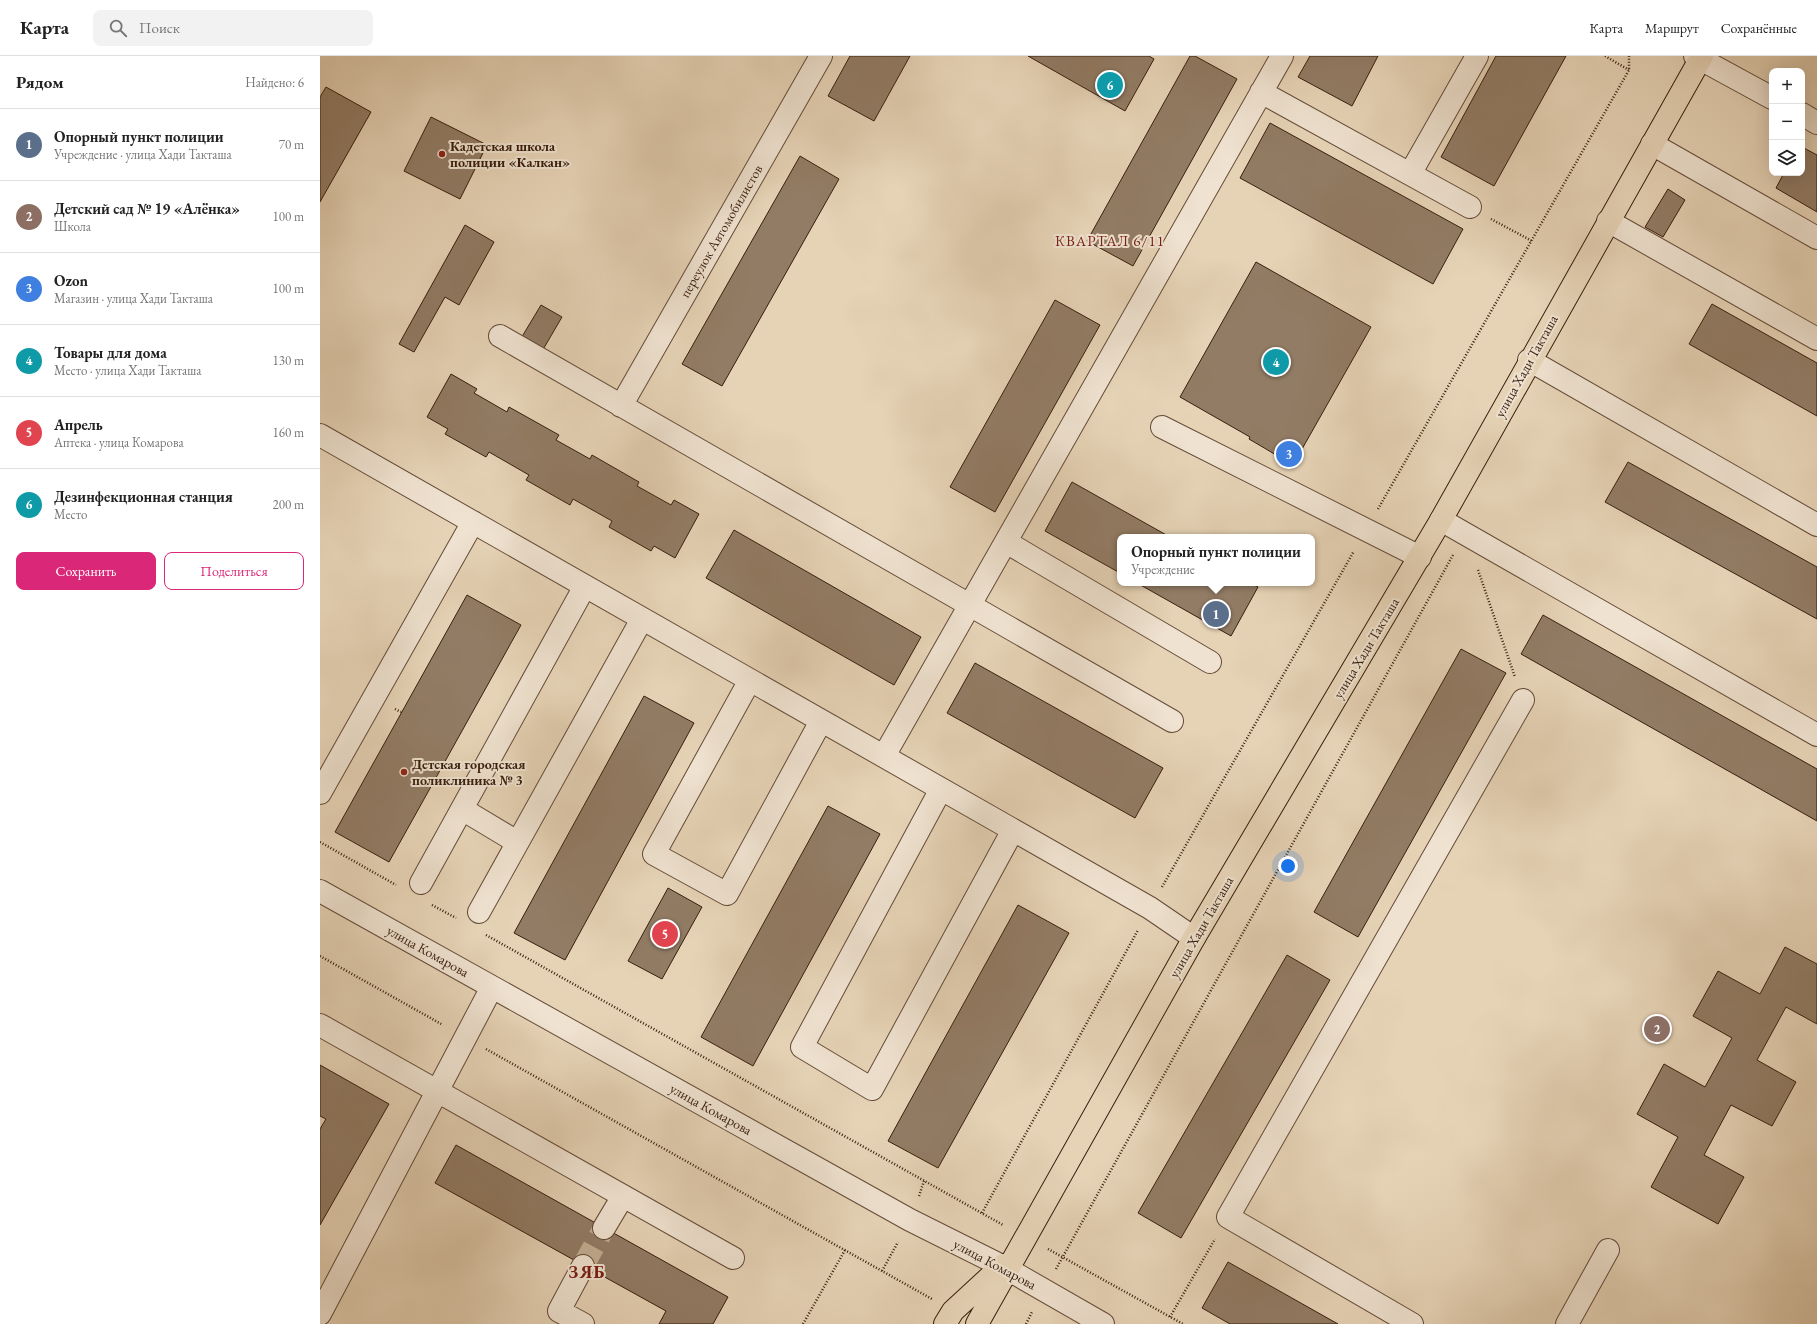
<!DOCTYPE html>
<html lang="ru">
<meta charset="utf-8">
<style>
body{margin:0;font-family:"EB Garamond",serif;background:#f2f2f2;color:#222}
.controls{position:absolute;right:12px;top:12px;display:grid;overflow:hidden;border-radius:8px;box-shadow:0 4px 16px #0002}
.controls button{width:36px;height:36px;display:grid;place-items:center;padding:0;border:0;border-bottom:1px solid #e0e0e0;background:#fff;color:#222;font:20px sans-serif}
.you{position:absolute;left:968px;top:810px;width:14px;height:14px;margin:-10px;border:3px solid #fff;border-radius:50%;background:#1a73e8;box-shadow:0 0 0 6px #1a73e833}
.badge{display:grid;place-items:center;width:26px;height:26px;border-radius:50%;background:#db2777;color:#fff;font-size:13px;font-weight:700}
.pin{position:absolute;translate:-50% -50%;border:2px solid #fff;box-shadow:0 1px 4px #0006}
.popup{position:absolute;left:797px;top:478px;width:198px;height:52px;box-sizing:border-box;display:grid;place-content:center;border-radius:8px;background:#fff;filter:drop-shadow(0 1px 3px #0005);font-size:13px;white-space:nowrap;color:#767676}
.popup b{font-size:15px;color:#222}
.popup::after{content:'';position:absolute;left:50%;top:100%;margin-left:-8px;border:8px solid transparent;border-top-color:#fff}
.list{margin:0;padding:0;list-style:none}
h2{display:flex;justify-content:space-between;align-items:center;height:52px;margin:0;padding:0 16px;font-size:17px}
h2 small{font-size:13px;font-weight:400;color:#767676}
.list li{display:grid;grid-template-columns:26px 1fr auto;gap:12px;align-items:center;box-sizing:border-box;height:72px;padding:0 16px;border-top:1px solid #e0e0e0}
.list b{display:block;font-size:15px;white-space:nowrap}
.list p{margin:0;font-size:13px;white-space:nowrap;color:#767676}
.list em{font-size:13px;font-style:normal;color:#767676}
.actions{display:flex;gap:8px;padding:12px 16px}
.actions a{flex:1;padding:9px 0;border:1px solid #db2777;border-radius:8px;text-align:center;font-size:14px;color:#db2777}
.actions .main{background:#db2777;color:#fff}
.icon{flex:none;width:22px;height:22px;fill:none;stroke:currentColor;stroke-width:2;stroke-linecap:round;stroke-linejoin:round}
.map{position:relative;flex:none;width:1497px;height:1268px;overflow:hidden}
header{display:flex;align-items:center;gap:24px;box-sizing:border-box;height:56px;padding:0 20px;background:#fff;border-bottom:1px solid #e0e0e0}
header strong{font-size:19px}
nav{display:flex;gap:22px;margin-inline-start:auto;font-size:14px}
.search{width:280px;height:36px;background:#f2f2f2;display:flex;align-items:center;gap:10px;box-sizing:border-box;padding:0 14px;border-radius:8px;color:#767676;font-size:15px}
main{display:flex}
aside{flex:1;background:#fff}
.map>svg:first-child{display:block}
.building{fill:#927c65;stroke:#381e0e}
.lines{fill:none;stroke-linecap:round;stroke-linejoin:round}
.minor-tunnel{stroke:#c3af94;stroke-width:22;stroke-dasharray:22 11;stroke-linecap:butt}
.minor-casing{stroke:#644b38;stroke-width:24}
.major-casing{stroke:#381e0e;stroke-width:24}
.path{stroke:#381e0e;stroke-width:2.5;stroke-dasharray:1 2;stroke-linecap:butt}
.minor{stroke:#efe2d0;stroke-width:22}
.major{stroke:#e6d3b6;stroke-width:22}
.poi-dot{fill:#8f2418;stroke:#efe2d0;stroke-width:1.5}
.labels{text-anchor:middle;dominant-baseline:central;stroke-width:4;stroke-linejoin:round;paint-order:stroke}
.poi-label{font-size:14px;font-weight:bold;fill:#381e0e;stroke:#efe2d0;text-anchor:start}
.street-label{font-size:14px;fill:#381e0e;stroke:#efe2d0}
.neighbourhood-label{font-size:15px;letter-spacing:1px;fill:#7a1f14;stroke:#efe2d0}
.district-label{font-size:18px;font-weight:bold;letter-spacing:1px;fill:#7a1f14;stroke:#efe2d0}
</style>
<header>
<strong>Карта</strong>
<div class="search"><svg class="icon" aria-label="search" viewBox="0 0 24 24"><circle cx="10" cy="10" r="6"/><path d="M15 15l6 6"/></svg>Поиск</div>
<nav><a>Карта</a><a>Маршрут</a><a>Сохранённые</a></nav>
</header>
<main>
<aside>
<h2>Рядом<small>Найдено: 6</small></h2>
<ul class="list">
<li><span class="badge" style="background:#5c6f8a">1</span><div><b>Опорный пункт полиции</b><p>Учреждение · улица Хади Такташа</p></div><em>70 m</em></li>
<li><span class="badge" style="background:#8d6e63">2</span><div><b>Детский сад № 19 «Алёнка»</b><p>Школа</p></div><em>100 m</em></li>
<li><span class="badge" style="background:#3f7fe0">3</span><div><b>Ozon</b><p>Магазин · улица Хади Такташа</p></div><em>100 m</em></li>
<li><span class="badge" style="background:#0f9aa8">4</span><div><b>Товары для дома</b><p>Место · улица Хади Такташа</p></div><em>130 m</em></li>
<li><span class="badge" style="background:#e0444e">5</span><div><b>Апрель</b><p>Аптека · улица Комарова</p></div><em>160 m</em></li>
<li><span class="badge" style="background:#0f9aa8">6</span><div><b>Дезинфекционная станция</b><p>Место</p></div><em>200 m</em></li>
</ul>
<div class="actions"><a class="main">Сохранить</a><a>Поделиться</a></div>
</aside>
<div class="map">
<svg width="1497" height="1268" viewBox="0 0 1497 1268">
<rect width="100%" height="100%" fill="#e6d3b6"/>
<filter id="stains"><feTurbulence type="fractalNoise" baseFrequency=".005" numOctaves="4"/><feColorMatrix values="0 0 0 0 .2 0 0 0 0 .09 0 0 0 0 .02 0 0 0 .5 -.17"/></filter>
<radialGradient id="worn" r=".72"><stop offset=".6" stop-color="#630" stop-opacity="0"/><stop offset="1" stop-color="#630" stop-opacity=".3"/></radialGradient>
<path class="building" d="M530,0H590L554,65L508,40Z
M708,0H829L834,3L805,55Z
M870,0H875L917,23L813,210L767,185Z
M990,0H1058L1032,50L978,21Z
M1176,0H1246L1174,130L1121,101Z
M6,31L51,56L0,146V41Z
M111,61L167,89L140,143L84,115Z
M950,67L1143,173L1113,228L920,122Z
M1482,91L1497,99V156L1456,132L1464,117H1482Z
M480,100L519,123L402,330L362,308Z
M1348,133L1365,144L1343,181L1325,171Z
M145,169L174,186L139,249L125,241L94,296L79,288Z
M936,206L1051,271L973,409L929,383L930,381L860,341Z
M735,244L780,269L675,456L630,431Z
M1392,248L1497,307V360L1369,288Z
M221,249L242,261L221,297L200,284Z
M131,318L157,333L154,337L187,356L189,351L239,379L236,384L270,403L272,399L319,426L317,430L351,449L354,444L379,458L355,502L334,490L331,495L289,471L292,465L253,443L250,449L206,424L209,419L169,396L166,401L125,378L128,373L107,361Z
M1308,406L1497,511V563L1285,446Z
M752,426L850,481H800V517L725,475Z
M414,474L601,581L574,629L386,522Z
M817,527H931L938,531L911,580Z
M147,539L201,569L69,806L15,776Z
M1223,559L1497,713V765L1201,598Z
M1141,593L1186,617L1038,881L994,856Z
M655,607L843,712L815,762L627,657Z
M324,640L374,667L245,904L194,877Z
M508,750L560,778L433,1010L381,981Z
M348,832L382,851L342,923L308,905Z
M698,849L749,877L618,1112L568,1085Z
M1465,891L1497,908V968L1466,951L1437,1004L1476,1026L1452,1070L1411,1049L1384,1099L1424,1121L1398,1168L1331,1131L1358,1081L1317,1058L1344,1008L1385,1031L1412,982L1373,960L1398,915L1440,938Z
M967,899L1010,924L861,1182L818,1157Z
M0,1009L69,1048L0,1169V1073L6,1063L0,1060Z
M136,1089L408,1241L393,1268H339L346,1255L115,1127Z
M908,1206L1018,1268H910L882,1252Z"/>
<g class="lines">
<path class="minor-tunnel" d="M263,1210L284,1172"/>
<g class="minor-casing">
<path id="minor" d="M1375,0L1452,42
M941,36L1150,151
M1482,58L1497,67
M1332,88L1497,182
M1090,118L1157,0
M1288,165L1497,283
M180,280L852,665
M1209,304L1497,469
M301,350L501,0
M842,371L1100,501
M0,379L830,852L874,882
M1121,464L1497,679
M686,486L890,606
M430,624L334,798L407,838L501,665
M564,700L962,0
M621,733L482,991L552,1033L693,774
M0,737L153,466
M142,753L197,786
M101,827L265,530
M0,835L590,1164L682,1210L783,1268
M159,856L322,563
M0,969L413,1202
M284,1172L303,1140
M0,1258L172,931
M263,1268L239,1255L263,1210
M1092,1268L908,1161L1203,644
M1247,1268L1288,1194"/>
</g>
<g class="major-casing">
<path id="major" d="M625,1268L633,1255L683,1209
M657,1268L874,882L1121,464L1382,0"/>
</g>
<path class="path" d="M1285,0L1309,14
M1171,163L1212,185
M1058,453L1309,14V0
M1158,514L1195,621
M75,653L81,656
M0,786L76,829
M842,831L1034,495
M112,849L136,862
M166,879L683,1169
M0,900L123,969
M166,993L612,1243
M599,1140L604,1125
M662,1157L818,874
M728,1193L863,1268
M736,1213L1133,499
M562,1215L578,1186
M850,1261L895,1183
M483,1268L525,1194
M706,1268L712,1256"/>
<use href="#minor" class="minor"/>
<use href="#major" class="major"/>
</g>
<g class="poi-dot">
<circle cx="122" cy="98" r="4"/>
<circle cx="84" cy="716" r="4"/>
</g>
<g class="labels">
<g class="poi-label">
<text x="130" y="90">Кадетская школа<tspan x="130" dy="16">полиции «Калкан»</tspan></text>
<text x="92" y="708">Детская городская<tspan x="92" dy="16">поликлиника № 3</tspan></text>
</g>
<g class="street-label">
<text transform="translate(401 175) rotate(-60)">переулок Автомобилистов</text>
<text transform="translate(1206 310) rotate(-61)">улица Хади Такташа</text>
<text transform="translate(1046 592) rotate(-59)">улица Хади Такташа</text>
<text transform="translate(881 871) rotate(-60)">улица Хади Такташа</text>
<text transform="translate(108 895) rotate(29)">улица Комарова</text>
<text transform="translate(391 1053) rotate(29)">улица Комарова</text>
<text transform="translate(675 1208) rotate(28)">улица Комарова</text>
</g>
<g class="neighbourhood-label">
<text x="790" y="184">КВАРТАЛ 6/11</text>
</g>
<g class="district-label">
<text x="267" y="1215">ЗЯБ</text>
</g>
</g>
<rect width="100%" height="100%" filter="url(#stains)"/>
<rect width="100%" height="100%" fill="url(#worn)"/>
</svg>
<div class="controls">
<button>+</button>
<button>−</button>
<button><svg class="icon" aria-label="layers" viewBox="0 0 24 24"><path d="M12 4l9 5-9 5-9-5zM3 14l9 5 9-5"/></svg></button>
</div>
<div class="you"></div>
<div class="pin badge" style="left:896px;top:558px;background:#5c6f8a">1</div>
<div class="popup"><b>Опорный пункт полиции</b>Учреждение</div>
<div class="pin badge" style="left:1337px;top:973px;background:#8d6e63">2</div>
<div class="pin badge" style="left:969px;top:398px;background:#3f7fe0">3</div>
<div class="pin badge" style="left:956px;top:306px;background:#0f9aa8">4</div>
<div class="pin badge" style="left:345px;top:878px;background:#e0444e">5</div>
<div class="pin badge" style="left:790px;top:29px;background:#0f9aa8">6</div>
</div>
</main>
